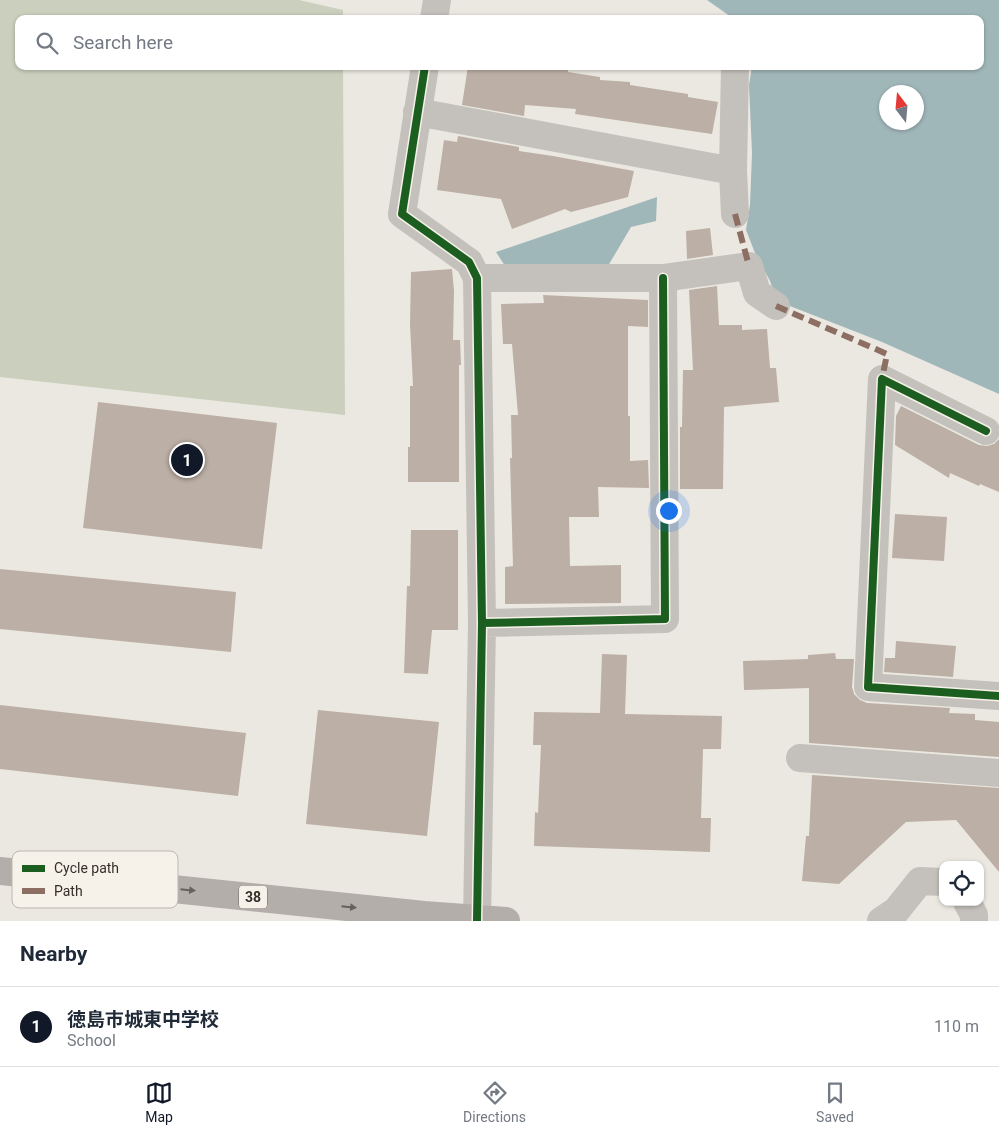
<!DOCTYPE html>
<meta charset="utf-8">
<style>
body{margin:0;font-family:Roboto,"Noto Sans JP",sans-serif;background:#f6f6f7;color:#1f2937}
.controls{position:absolute;right:15px;bottom:15px;display:grid;overflow:hidden;border-radius:10px;box-shadow:0 1px 4px #0004}
.controls button{width:45px;height:45px;display:grid;place-items:center;padding:0;border:0;border-bottom:1px solid #e0e1e3;background:#fff;color:#1f2937;font:25px sans-serif}
.compass{position:absolute;left:879px;top:85px;width:45px;height:45px;border-radius:50%;background:#fff;box-shadow:0 1px 4px #0004;rotate:344deg}
.you{position:absolute;left:668px;top:510px;width:18px;height:18px;margin:-12px;border:4px solid #fff;border-radius:50%;background:#1a73e8;box-shadow:0 0 0 8px #1a73e833}
.badge{display:grid;place-items:center;width:32px;height:32px;border-radius:50%;background:#111827;color:#fff;font-size:16px;font-weight:700}
.pin{position:absolute;translate:-50% -50%;border:2px solid #fff;box-shadow:0 1px 5px #0006}
.list{margin:0;padding:0;list-style:none}
h2{display:flex;justify-content:space-between;align-items:center;height:65px;margin:0;padding:0 20px;font-size:21px}
h2 small{font-size:16px;font-weight:400;color:#747a83}
.list li{display:grid;grid-template-columns:32px 1fr auto;gap:15px;align-items:center;box-sizing:border-box;height:80px;padding:0 20px;border-top:1px solid #e0e1e3}
.list b{display:block;font-size:19px;white-space:nowrap}
.list p{margin:0;font-size:16px;white-space:nowrap;color:#747a83}
.list em{font-size:16px;font-style:normal;color:#747a83}
.icon{flex:none;width:28px;height:28px;fill:none;stroke:currentColor;stroke-width:2;stroke-linecap:round;stroke-linejoin:round}
.map{position:relative;flex:none;width:999px;height:921px;overflow:hidden}
.search{position:absolute;background:#fff;box-shadow:0 1px 4px #0004;left:15px;right:15px;top:15px;height:55px;display:flex;align-items:center;gap:12px;box-sizing:border-box;padding:0 18px;border-radius:10px;color:#747a83;font-size:19px}
.sheet{height:145px;background:#fff}
nav{display:flex;justify-content:space-around;align-items:center;box-sizing:border-box;height:70px;border-top:1px solid #e0e1e3;background:#fff;font-size:14px;color:#747a83}
nav a{display:grid;justify-items:center;gap:2px}
nav .on{color:#111827}
.map>svg:first-child{display:block}
.green{fill:#cad0bd}
.water{fill:#a0b7ba;fill-rule:evenodd}
.building{fill:#bcafa5}
.lines{fill:none;stroke-linecap:round;stroke-linejoin:round}
.minor{stroke:#c4c0bb;stroke-width:28}
.major{stroke:#b3aea9;stroke-width:28}
.quiet{stroke:#8d6e63;stroke-width:6;stroke-dasharray:12 6;stroke-linecap:butt}
.cycleway-casing{stroke:#f7f2e9;stroke-width:11}
.cycleway{stroke:#1b5e20;stroke-width:8}
.oneway{fill:#67615c}
.labels{text-anchor:middle;dominant-baseline:central;stroke-width:4;stroke-linejoin:round;paint-order:stroke}
.shield{fill:#f7f2e9;stroke:#6e6963;stroke-width:1}
.shield-label{font-size:14px;font-weight:bold;fill:#342e29}
.key{fill:#f7f2e9;stroke:#bcb7af;stroke-width:1}
.key-label{font-size:14px;fill:#342e29}
</style>
<div class="map">
<svg width="999" height="921" viewBox="0 0 999 921">
<rect width="100%" height="100%" fill="#ebe8e1"/>
<path class="green" d="M0,0H299L343,10V19H19V66H343L345,415L0,377Z"/>
<path class="water" d="M707,0H999V394L882,342L777,301L770,281L755,253L746,230L750,205L752,153L749,85L752,66H980V19H734ZM886,92H916V122H886Z
M657,197L656,221L631,227L608,266L509,272L496,252Z"/>
<path class="building" d="M468,66H531V68L568,70V72L600,77V80L630,82V85L688,94V97L718,102L712,134L575,114L576,109L525,105L524,116L462,105Z
M458,136L519,147V151L553,156L634,171L628,197L571,212L565,209L512,229L501,199L437,190L444,140L457,142Z
M710,228L713,255L687,259L686,231Z
M452,269L454,291L453,340H460L461,365H459V482H408V447H410V386H413L410,324L411,272Z
M717,286L719,325H742V330L767,329L770,368H776L779,402L724,407L723,489H680V427H682L683,370H693L689,290Z
M543,295L648,300V327L628,326V416H630V461L648,460L649,488L598,487L599,517H569L570,566L621,565V603L505,604V567L513,566L510,458H512L511,415H518L512,344H503L501,304L544,303Z
M98,402L277,423L262,549L83,528Z
M901,406L979,445L987,446L994,444L999,439V492L980,484L979,486L950,473L949,478L895,445L896,416Z
M895,514L947,517L944,561L892,558Z
M411,530H458V630H432L428,674L404,673L407,586H410Z
M0,569L236,592L231,652L0,629Z
M896,641L956,646L953,677L884,672L885,658H895Z
M835,653L836,659H854L852,687L854,694L860,700L867,703L950,708L949,713L975,714V720L999,722V757L809,743V688L744,690L743,661L808,659V655Z
M602,654L627,655L625,714L722,716L721,749H703L701,818H711L710,852L534,846L535,812L538,813L541,745H533L534,712L600,713Z
M0,705L246,733L238,796L0,769Z
M318,710L439,722L427,836L306,824Z
M812,775L999,788V872L956,820L906,822L839,884L802,881L806,836H809Z"/>
<g class="lines">
<path class="minor" d="M434,19L437,0
M425,66L402,214L469,262L477,278L482,623L477,921
M417,112L733,171L735,214
M733,171L735,66
M477,278H663L749,266L757,293L776,306
M986,431L882,379L868,687L999,696
M482,623L665,619L663,278
M800,758L999,773
M967,902L974,915V921
M881,921L896,911L920,881L943,882"/>
<path class="major" d="M0,871L424,915L506,921"/>
<path class="quiet" d="M735,214L749,266
M776,306L887,354L882,379"/>
<g class="cycleway-casing">
<path id="cycleway" d="M425,66L402,214L469,262L477,278L482,623L477,921
M986,431L882,379L868,687L999,696
M482,623L665,619L663,278"/>
</g>
<use href="#cycleway" class="cycleway"/>
</g>
<defs><path id="oneway-solid" d="M-6-.8H1V-3.2L6.5 0L1 3.2V.8H-6Z" transform="scale(1.25)"/></defs>
<g class="oneway">
<use href="#oneway-solid" transform="translate(188 890) rotate(6)"/>
<use href="#oneway-solid" transform="translate(349 907) rotate(6)"/>
</g>
<g class="labels">
<rect class="shield" x="239" y="885.5" width="28" height="23" rx="4"/>
<g class="shield-label">
<text x="253" y="897">38</text>
</g>
</g>
<rect x="12" y="851" width="166" height="57" rx="8" class="key"/>
<rect x="22" y="865" width="23" height="7" fill="#1b5e20"/>
<rect x="22" y="888" width="23" height="6" fill="#8d6e63"/>
<g class="key-label">
<text x="54" y="873">Cycle path</text>
<text x="54" y="896">Path</text>
</g>
</svg>
<div class="controls">
<button><svg class="icon" aria-label="locate" viewBox="0 0 24 24"><circle cx="12" cy="12" r="6"/><path d="M12 2v4M12 18v4M2 12h4M18 12h4"/></svg></button>
</div>
<svg class="compass" viewBox="-18 -18 36 36"><path d="M0-13l5 13h-10z" fill="#e53935"/><path d="M0 13l5-13h-10z" fill="#747a83"/></svg>
<div class="you"></div>
<div class="pin badge" style="left:187px;top:460px">1</div>
<div class="search"><svg class="icon" aria-label="search" viewBox="0 0 24 24"><circle cx="10" cy="10" r="6"/><path d="M15 15l6 6"/></svg>Search here</div>
</div>
<section class="sheet">
<h2>Nearby<small></small></h2>
<ul class="list">
<li><span class="badge">1</span><div><b>徳島市城東中学校</b><p>School</p></div><em>110 m</em></li>
</ul>
</section>
<nav>
<a class="on"><svg class="icon" aria-label="map" viewBox="0 0 24 24"><path d="M3 6l6-2 6 2 6-2v14l-6 2-6-2-6 2zM9 4v14M15 6v14"/></svg>Map</a>
<a><svg class="icon" aria-label="directions" viewBox="0 0 24 24"><path d="M12 3l9 9-9 9-9-9zM9 14v-3h6M13 9l2 2-2 2"/></svg>Directions</a>
<a><svg class="icon" aria-label="saved" viewBox="0 0 24 24"><path d="M7 4h10v16l-5-4-5 4z"/></svg>Saved</a>
</nav>
